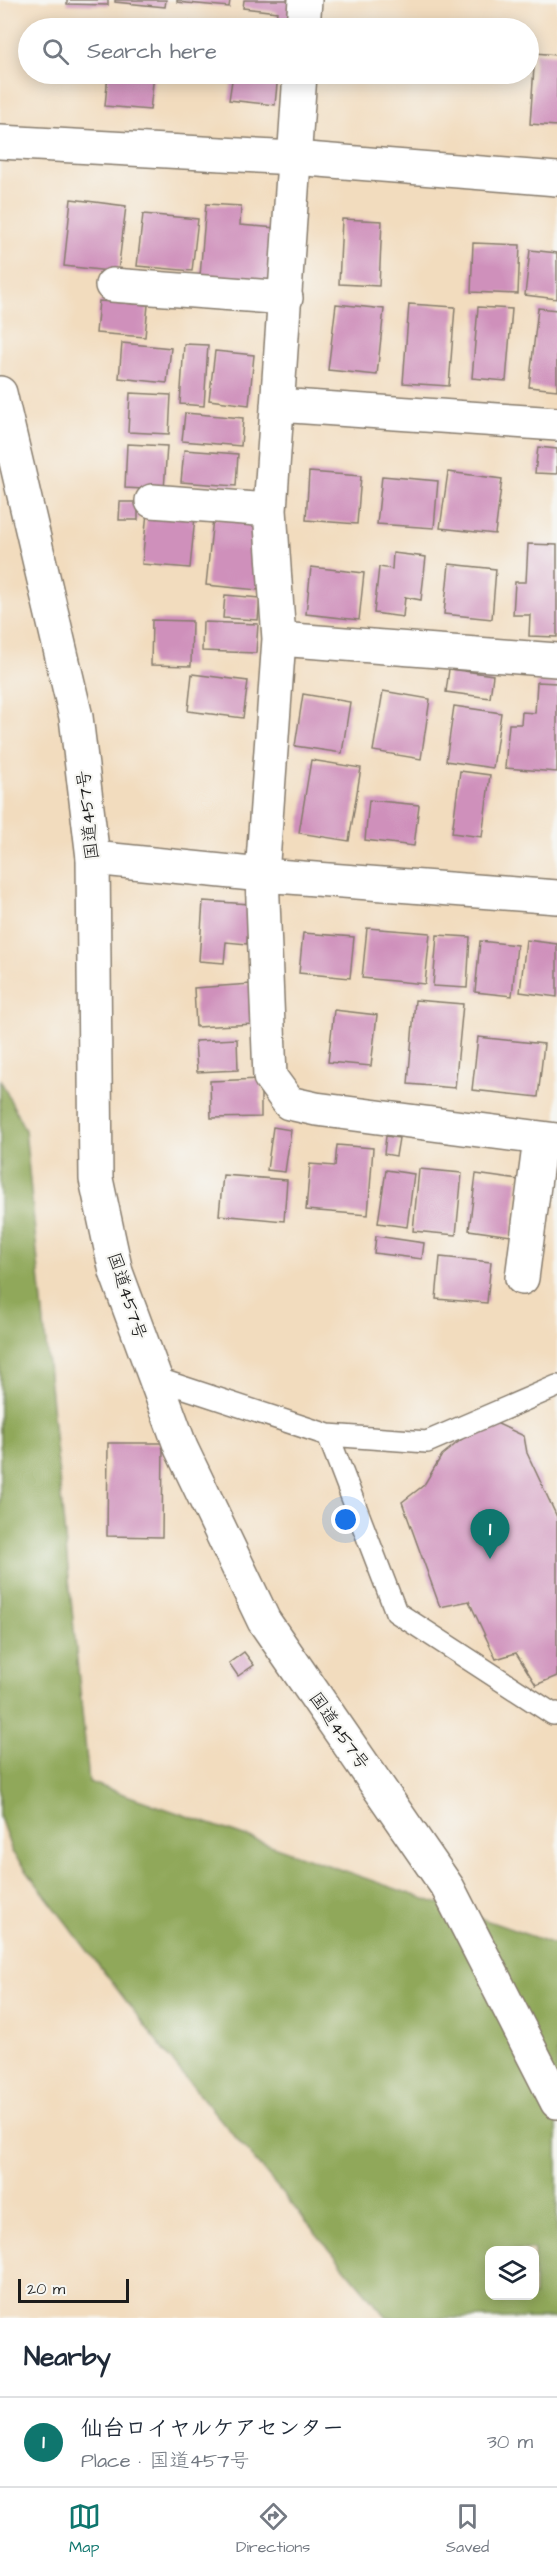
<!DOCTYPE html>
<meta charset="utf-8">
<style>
body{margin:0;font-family:"Architects Daughter","Klee One",sans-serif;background:#f6f6f7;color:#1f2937}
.controls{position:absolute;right:18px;bottom:18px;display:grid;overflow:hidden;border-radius:12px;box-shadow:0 3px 15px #0003}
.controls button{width:54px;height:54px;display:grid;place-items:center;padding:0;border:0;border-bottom:2px solid #e0e1e3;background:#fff;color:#1f2937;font:30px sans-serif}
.scale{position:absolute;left:18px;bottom:15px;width:111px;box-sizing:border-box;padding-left:6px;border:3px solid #1c1c1c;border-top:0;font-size:16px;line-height:21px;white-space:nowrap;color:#1c1c1c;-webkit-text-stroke:4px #f6f6f2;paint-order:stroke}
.you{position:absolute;left:346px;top:1520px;width:21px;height:21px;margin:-15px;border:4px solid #fff;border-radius:50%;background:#1a73e8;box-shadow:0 0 0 9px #1a73e833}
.badge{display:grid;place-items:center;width:39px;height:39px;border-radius:50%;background:#0f766e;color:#fff;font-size:20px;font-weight:700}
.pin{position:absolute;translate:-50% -50px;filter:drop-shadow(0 2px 3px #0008)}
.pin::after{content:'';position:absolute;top:32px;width:21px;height:18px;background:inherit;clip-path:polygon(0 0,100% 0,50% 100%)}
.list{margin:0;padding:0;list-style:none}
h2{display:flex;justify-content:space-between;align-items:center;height:78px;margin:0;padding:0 24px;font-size:26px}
h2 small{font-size:20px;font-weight:400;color:#747a83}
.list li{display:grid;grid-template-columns:39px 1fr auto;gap:18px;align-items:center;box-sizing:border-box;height:90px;padding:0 24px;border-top:2px solid #e0e1e3}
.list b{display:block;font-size:22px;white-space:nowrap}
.list p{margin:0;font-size:20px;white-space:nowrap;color:#747a83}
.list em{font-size:20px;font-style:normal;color:#747a83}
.icon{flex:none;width:33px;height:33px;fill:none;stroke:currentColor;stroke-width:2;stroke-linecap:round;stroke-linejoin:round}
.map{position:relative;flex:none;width:557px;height:2318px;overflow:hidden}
.search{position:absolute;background:#fff;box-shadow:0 3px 15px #0003;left:18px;right:18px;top:18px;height:66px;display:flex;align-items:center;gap:15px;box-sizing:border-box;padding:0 21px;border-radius:33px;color:#747a83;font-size:22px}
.sheet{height:168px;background:#fff}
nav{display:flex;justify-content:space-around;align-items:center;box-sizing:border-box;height:84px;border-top:2px solid #e0e1e3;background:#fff;font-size:16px;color:#747a83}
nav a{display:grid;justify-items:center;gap:3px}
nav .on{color:#0f766e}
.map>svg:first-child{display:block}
.forest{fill:#90a85a;stroke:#56623b;stroke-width:1.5;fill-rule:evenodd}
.building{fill:#cf90bb}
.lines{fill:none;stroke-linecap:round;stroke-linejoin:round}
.lane-casing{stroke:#877c6d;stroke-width:24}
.street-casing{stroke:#877c6d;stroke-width:36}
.secondary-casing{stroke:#877c6d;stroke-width:36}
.highway-casing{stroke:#877c6d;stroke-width:36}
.lane{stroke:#fff;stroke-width:21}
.street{stroke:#fff;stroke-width:33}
.secondary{stroke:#fff;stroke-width:33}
.highway{stroke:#fff;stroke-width:33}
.labels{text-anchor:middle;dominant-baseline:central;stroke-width:4.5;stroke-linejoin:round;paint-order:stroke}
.street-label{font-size:18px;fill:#1c1c1c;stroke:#f6f6f2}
</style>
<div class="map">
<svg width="557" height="2318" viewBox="0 0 557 2318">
<rect width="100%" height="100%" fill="#f6f6f2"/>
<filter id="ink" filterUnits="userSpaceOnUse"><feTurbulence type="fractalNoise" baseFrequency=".0167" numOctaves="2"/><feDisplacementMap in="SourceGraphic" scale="12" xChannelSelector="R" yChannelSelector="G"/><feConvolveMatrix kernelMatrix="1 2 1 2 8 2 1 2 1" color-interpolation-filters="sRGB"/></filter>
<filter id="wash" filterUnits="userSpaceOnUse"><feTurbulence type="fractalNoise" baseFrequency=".008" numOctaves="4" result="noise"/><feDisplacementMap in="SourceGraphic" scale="24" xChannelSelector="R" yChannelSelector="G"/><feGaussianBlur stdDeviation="1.35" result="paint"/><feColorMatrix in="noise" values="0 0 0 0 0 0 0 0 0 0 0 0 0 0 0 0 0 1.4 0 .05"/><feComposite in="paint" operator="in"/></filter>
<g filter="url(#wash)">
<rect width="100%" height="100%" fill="#f2dcbe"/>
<path class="forest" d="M0,1079L25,1130L89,1782L557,1945V2318H387L179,2070L12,1852L0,1817ZM490,2250H534V2296H490Z"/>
<g id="blocks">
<path class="building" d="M67,0H108V5L67,4Z
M115,0H166L165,7L115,2Z
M177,0H230L229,7L177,2Z
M244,0H295L292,22L276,20L277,12L243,8Z
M184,21L227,26L226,28H183Z
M535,53L557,55V126L530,124Z
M108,74H154L150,110L105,106Z
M233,74H278L275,105L229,100Z
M71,199L126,206L118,272L64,266Z
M206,204L241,206L240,225L276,228L271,282L200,276Z
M143,214L198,219L192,271L137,266Z
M342,219L382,221L379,286L339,284Z
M473,243L520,245L518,294L471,292Z
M530,250L557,253V299L525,295Z
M99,301L148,305L145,337L96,333Z
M336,304L384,309L377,375L328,370Z
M409,304L455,307L449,386L403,383Z
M478,307L512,309L506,381L472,378Z
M538,308L557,310V390L529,387Z
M122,343L171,348L167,383L119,378Z
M184,344L208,345L204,406L180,404Z
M215,351L254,355L249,405L209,400Z
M130,393L171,395L169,434L128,432Z
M185,413L243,418L241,446L182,441Z
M127,444L167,446L164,490L125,488Z
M538,447L557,449V474L535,473Z
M184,450L238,454L236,486L181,482Z
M309,472L361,476L357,524L306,520Z
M448,472L502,479L495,534L440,528Z
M382,476L438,481L434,528L377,524Z
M120,502H138V520H119Z
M147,512L195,517L190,568L142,564Z
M213,518L265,523L258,590L206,585Z
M528,544L557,545V637L529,636L530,615H513L515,582H526Z
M393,553L426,557L421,600L405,597L403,617L374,613L379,567L392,569Z
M449,564L496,569L492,619L444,614Z
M311,567L364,573L359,620L306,614Z
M225,595L260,598L258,620L223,618Z
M152,620L192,621L191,666L151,665Z
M203,622L258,624L256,653L202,651Z
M449,669L493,675L490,698L446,692Z
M192,674L248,681L243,718L188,711Z
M537,682L557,683V772L505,768L509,724H521L522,712L535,713Z
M383,691L430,699L421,759L373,751Z
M303,694L350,702L342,753L295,746Z
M454,706L501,713L493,768L446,761Z
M311,760L361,768L349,841L299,833Z
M460,771L490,775L482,837L452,833Z
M369,800L419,805L414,846L365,840Z
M203,901L250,904L247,944L226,942L224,963L199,961Z
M367,928L430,933L425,984L362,978Z
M303,933L354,937L350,978L299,973Z
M437,935L470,937L467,988L433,986Z
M526,940L557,944V997L520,992Z
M480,941L517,945L512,996L475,992Z
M251,984L254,1024L196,1027L194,988Z
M415,1000L463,1004L455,1088L408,1084Z
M334,1010L377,1015L371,1066L328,1062Z
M478,1037L544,1044L538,1097L472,1090Z
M237,1039L238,1070L197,1072L195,1041Z
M261,1079V1117L211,1118L210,1081Z
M273,1127L291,1130L285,1172L267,1170Z
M386,1136L399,1138L396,1156L384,1154Z
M337,1145L373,1148L368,1215L306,1210L310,1164L335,1166Z
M419,1169L462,1173L456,1235L413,1231Z
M386,1170L414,1174L407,1227L378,1223Z
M476,1174L518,1180L511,1236L469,1230Z
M223,1175L287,1180L284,1221L219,1215Z
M376,1236L424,1243L422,1259L374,1253Z
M440,1257L491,1262L487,1303L436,1299Z
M496,1423L524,1436L527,1453L557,1517V1676L536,1685L516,1653L496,1659L469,1601L440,1607L402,1502L424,1485L442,1455L471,1432Z
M108,1443H163L162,1537L107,1536Z
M244,1652L254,1665L238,1676L229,1663Z"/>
</g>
</g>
<g filter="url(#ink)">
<use href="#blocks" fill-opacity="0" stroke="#877c6d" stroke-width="1.5"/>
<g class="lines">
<g class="lane-casing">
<path id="lane" d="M155,1378L328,1435L396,1612L553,1714L557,1713
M328,1435L427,1442L557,1386"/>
</g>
<g class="street-casing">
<path id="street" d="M303,28L305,0
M300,74L270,510L279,639L262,875L270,1077L289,1103L316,1109L557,1140
M112,285L286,298
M277,405L557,424
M152,501L270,510
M279,639L557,660
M93,858L262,875L557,897
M522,1278L540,1139"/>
</g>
<g class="secondary-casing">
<path id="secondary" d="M0,142L294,158L557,179"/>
</g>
<g class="highway-casing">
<path id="highway" d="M0,393L76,717L93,858L96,1179L116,1272L181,1448L264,1621L448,1888L557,2102"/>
</g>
<use href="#lane" class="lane"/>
<use href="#street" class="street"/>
<use href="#secondary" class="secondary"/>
<use href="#highway" class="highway"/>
</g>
</g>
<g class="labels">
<g class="street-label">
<text transform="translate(88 815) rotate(-96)">国道457号</text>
<text transform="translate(127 1296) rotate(72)">国道457号</text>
<text transform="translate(339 1731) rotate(55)">国道457号</text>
</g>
</g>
</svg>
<div class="controls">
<button><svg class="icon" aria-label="layers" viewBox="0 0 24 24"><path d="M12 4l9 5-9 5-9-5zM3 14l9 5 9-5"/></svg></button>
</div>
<div class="scale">20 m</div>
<div class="you"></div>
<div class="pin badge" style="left:490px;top:1559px">1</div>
<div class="search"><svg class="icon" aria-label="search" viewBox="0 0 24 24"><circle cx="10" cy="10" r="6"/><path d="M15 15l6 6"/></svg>Search here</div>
</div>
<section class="sheet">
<h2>Nearby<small></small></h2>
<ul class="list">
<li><span class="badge">1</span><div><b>仙台ロイヤルケアセンター</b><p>Place · 国道457号</p></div><em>30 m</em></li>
</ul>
</section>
<nav>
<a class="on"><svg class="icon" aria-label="map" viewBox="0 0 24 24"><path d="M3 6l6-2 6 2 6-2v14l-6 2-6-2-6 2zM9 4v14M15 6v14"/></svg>Map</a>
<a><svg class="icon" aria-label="directions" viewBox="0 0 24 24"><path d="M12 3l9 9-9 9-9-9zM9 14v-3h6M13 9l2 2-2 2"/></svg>Directions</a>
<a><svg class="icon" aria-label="saved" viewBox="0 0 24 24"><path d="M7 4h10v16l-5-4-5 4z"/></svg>Saved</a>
</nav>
